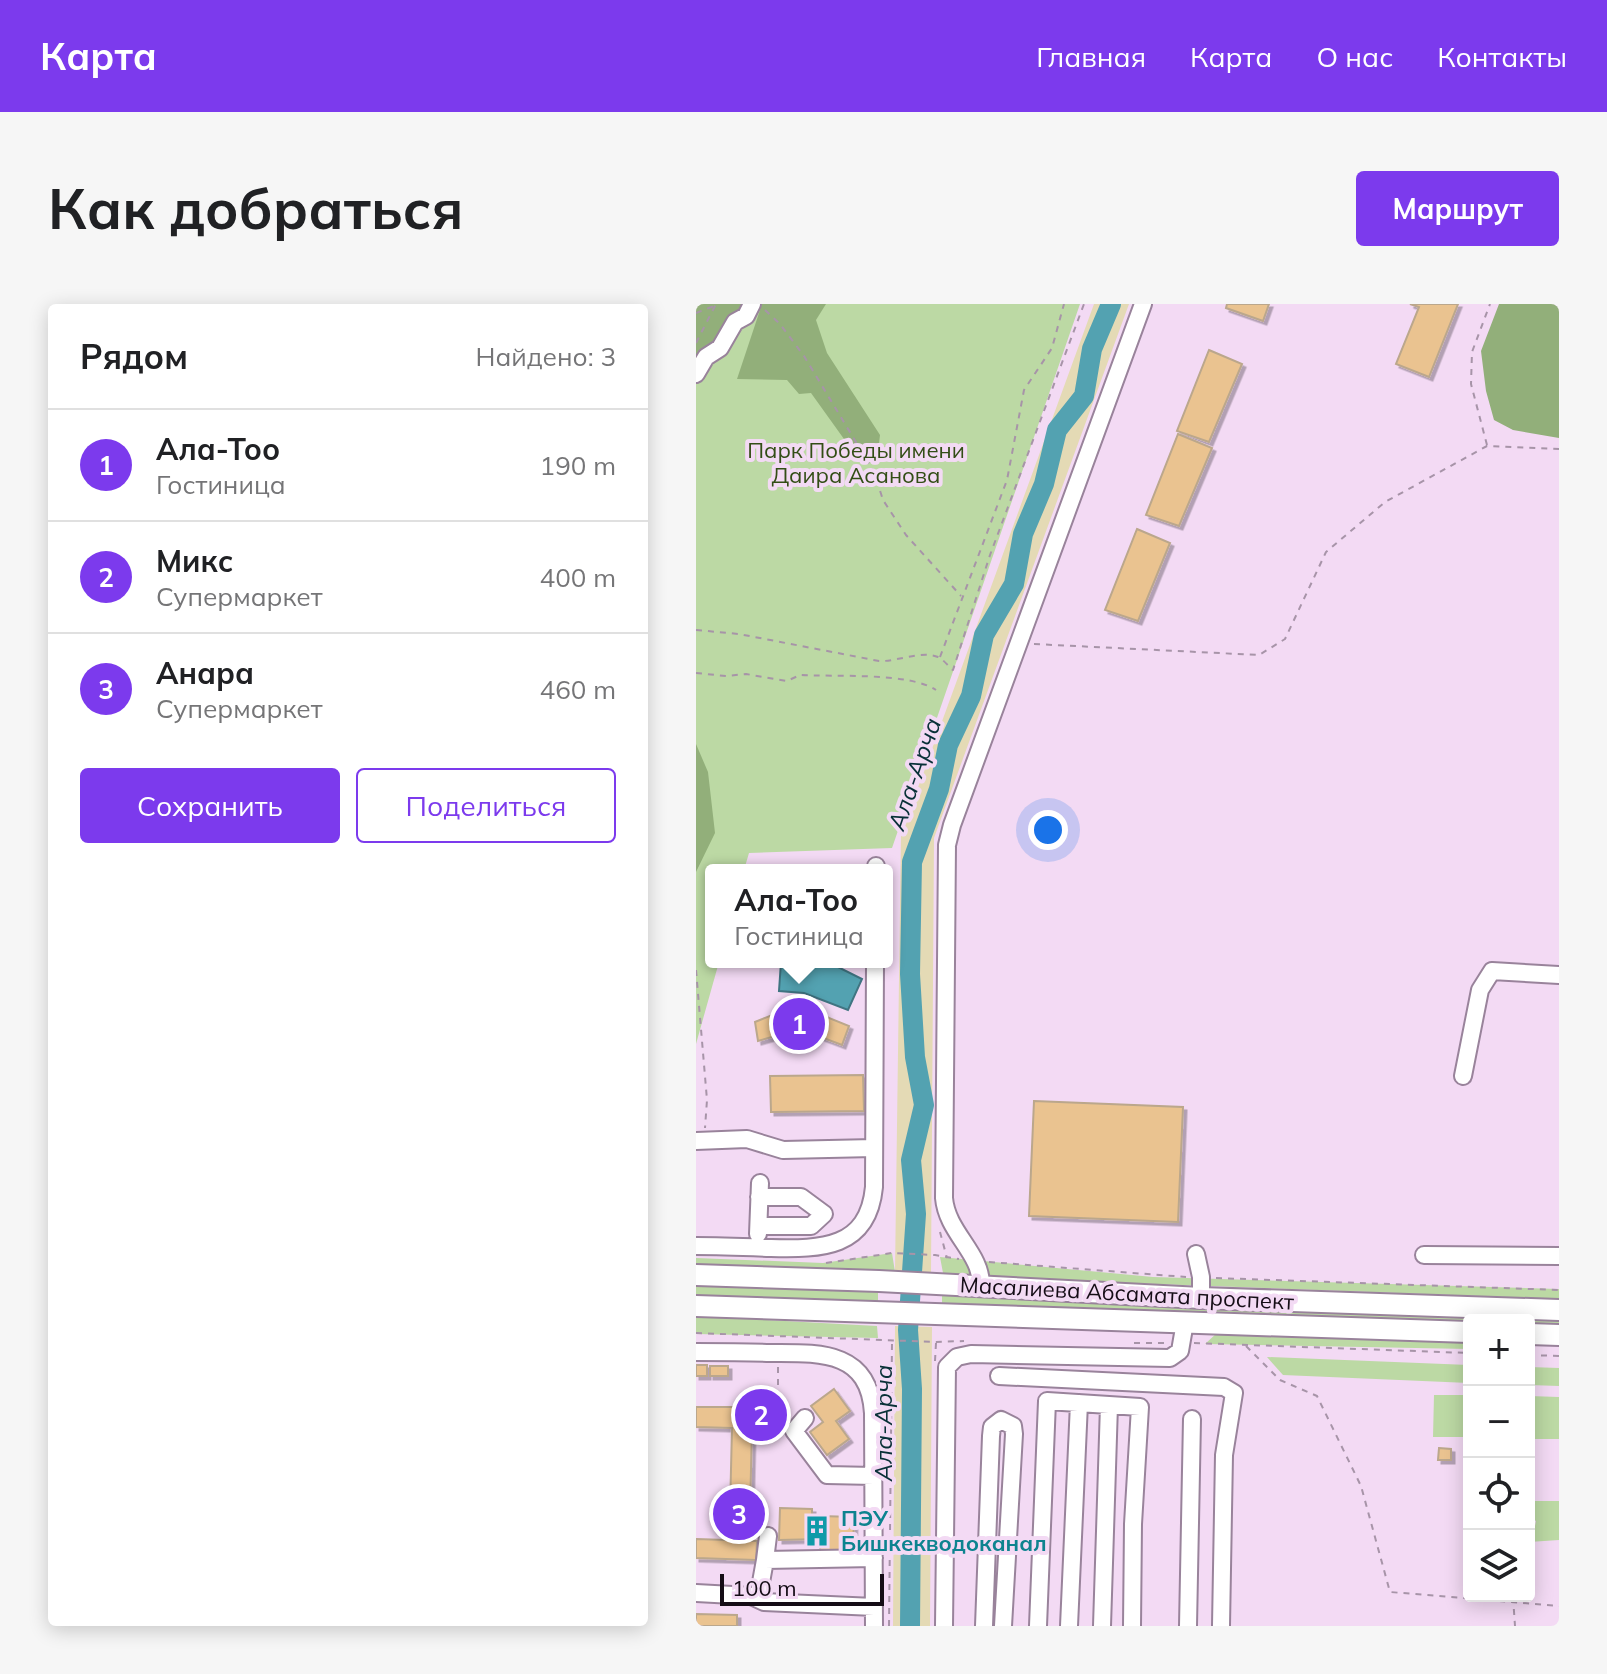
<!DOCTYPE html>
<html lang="ru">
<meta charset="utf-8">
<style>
body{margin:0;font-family:Mulish,sans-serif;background:#f6f6f6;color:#202124}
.controls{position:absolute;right:24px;bottom:24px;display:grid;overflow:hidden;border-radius:8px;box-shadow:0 4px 20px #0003}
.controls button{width:72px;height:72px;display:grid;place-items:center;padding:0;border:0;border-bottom:2px solid #e0e0e0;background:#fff;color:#202124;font:40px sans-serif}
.scale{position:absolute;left:24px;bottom:20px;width:164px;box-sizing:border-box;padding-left:8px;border:4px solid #150d16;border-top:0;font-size:22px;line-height:28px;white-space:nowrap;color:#150d16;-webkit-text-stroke:6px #f3daf4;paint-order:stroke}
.you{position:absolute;left:352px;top:526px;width:28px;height:28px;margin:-20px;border:6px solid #fff;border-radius:50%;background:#1a73e8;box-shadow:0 0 0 12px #1a73e833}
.badge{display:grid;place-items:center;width:52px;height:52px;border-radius:50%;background:#7c3aed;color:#fff;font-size:26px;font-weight:700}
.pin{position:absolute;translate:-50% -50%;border:4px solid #fff;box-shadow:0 2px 8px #0006}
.popup{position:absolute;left:9px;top:560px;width:188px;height:104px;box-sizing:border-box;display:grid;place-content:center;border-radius:8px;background:#fff;filter:drop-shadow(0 2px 6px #0005);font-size:26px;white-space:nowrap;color:#757577}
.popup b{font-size:30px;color:#202124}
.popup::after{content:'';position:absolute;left:50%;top:100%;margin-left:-16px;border:16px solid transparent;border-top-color:#fff}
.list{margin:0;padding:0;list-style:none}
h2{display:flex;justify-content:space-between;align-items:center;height:104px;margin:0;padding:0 32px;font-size:34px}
h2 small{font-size:26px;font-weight:400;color:#757577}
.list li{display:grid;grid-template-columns:52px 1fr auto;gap:24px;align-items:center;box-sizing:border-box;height:112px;padding:0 32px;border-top:2px solid #e0e0e0}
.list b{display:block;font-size:30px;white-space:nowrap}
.list p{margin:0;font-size:26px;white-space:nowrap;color:#757577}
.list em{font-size:26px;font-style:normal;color:#757577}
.actions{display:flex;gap:16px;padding:24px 32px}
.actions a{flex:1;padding:18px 0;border:2px solid #7c3aed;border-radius:8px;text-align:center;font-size:28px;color:#7c3aed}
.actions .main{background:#7c3aed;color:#fff}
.icon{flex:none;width:44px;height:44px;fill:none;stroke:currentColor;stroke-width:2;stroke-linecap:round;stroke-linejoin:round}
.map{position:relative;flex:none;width:863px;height:1322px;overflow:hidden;border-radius:8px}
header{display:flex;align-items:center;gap:48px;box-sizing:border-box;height:112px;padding:0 40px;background:#7c3aed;color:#fff}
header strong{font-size:38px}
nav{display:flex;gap:44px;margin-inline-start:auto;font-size:28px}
.intro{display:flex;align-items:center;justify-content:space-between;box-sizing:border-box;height:192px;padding:0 48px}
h1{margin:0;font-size:56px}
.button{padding:20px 36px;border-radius:8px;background:#7c3aed;color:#fff;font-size:28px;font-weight:700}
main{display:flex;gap:48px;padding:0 48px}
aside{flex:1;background:#fff;border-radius:8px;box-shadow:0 4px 20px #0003}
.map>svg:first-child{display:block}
.green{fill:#bcd9a4}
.forest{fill:#92af7a}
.sand{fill:#e4dab5}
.water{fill:#53a2b1;stroke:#407582;stroke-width:2}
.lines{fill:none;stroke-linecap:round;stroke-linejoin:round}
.river{stroke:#53a2b1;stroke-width:20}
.building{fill:#eac390;stroke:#bba78c;stroke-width:2;filter:url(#shadow)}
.minor-casing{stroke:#99839b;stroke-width:20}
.major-casing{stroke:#99839b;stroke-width:24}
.path{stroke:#a794a8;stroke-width:2;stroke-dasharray:6 6;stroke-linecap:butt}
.minor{stroke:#fff;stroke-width:16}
.major{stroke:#fff;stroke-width:20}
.labels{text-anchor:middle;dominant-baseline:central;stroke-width:8;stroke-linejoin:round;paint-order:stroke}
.park-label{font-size:22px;fill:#334e16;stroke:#f3daf4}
.street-label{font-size:22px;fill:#150d16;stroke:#f3daf4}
.culture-label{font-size:22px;font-weight:bold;fill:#0d838f;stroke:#f3daf4;text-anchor:start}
.water-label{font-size:24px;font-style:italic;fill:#083037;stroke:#f3daf4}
</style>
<header>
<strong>Карта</strong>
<nav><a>Главная</a><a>Карта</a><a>О нас</a><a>Контакты</a></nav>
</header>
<div class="intro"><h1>Как добраться</h1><a class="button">Маршрут</a></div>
<main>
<aside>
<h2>Рядом<small>Найдено: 3</small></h2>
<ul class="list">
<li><span class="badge">1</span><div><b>Ала-Тоо</b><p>Гостиница</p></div><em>190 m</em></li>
<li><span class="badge">2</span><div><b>Микс</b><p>Супермаркет</p></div><em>400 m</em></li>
<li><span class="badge">3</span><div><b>Анара</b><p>Супермаркет</p></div><em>460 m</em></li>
</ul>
<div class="actions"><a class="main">Сохранить</a><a>Поделиться</a></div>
</aside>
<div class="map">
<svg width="863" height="1322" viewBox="0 0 863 1322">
<defs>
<filter id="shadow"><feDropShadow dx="3.5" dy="3.5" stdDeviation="0" flood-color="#0004"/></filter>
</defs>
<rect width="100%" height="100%" fill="#f3daf4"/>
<path class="green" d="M0,0H384L196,544L53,549L48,566H15V658H23L0,740Z
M196,949L199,968L0,960V954L127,959Z
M244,953L457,973L863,985V995L324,975L247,969Z
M0,982L182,988V999L0,992Z
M246,990C451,1005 657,1010 863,1015V1022L833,1021V1016H773V1019L246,1001Z
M0,1012L181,1022L182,1034L0,1030Z
M521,1029L773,1036V1045L509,1040Z
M571,1053L773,1061V1079L587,1071Z
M833,1063L863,1064V1082L833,1081Z
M738,1091H773V1133H737Z
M833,1092L863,1093V1135H833Z
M833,1197H863V1236L833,1238V1224L839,1222L840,1217L833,1212Z"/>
<path class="forest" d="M0,0H62L0,78Z
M66,0H130L120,16L131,49L184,131L181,157L176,158L153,142L115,89L103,90L91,76L41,75Z
M803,0H863V134L817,126L798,116L790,87L785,47Z
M0,440L12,468L19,529L0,568Z"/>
<path class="sand" d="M398,0H433L238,534L235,969L199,968L205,530Z
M199,1022L236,1023L234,1322H197Z"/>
<path class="water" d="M85,658H132L166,675L152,706L108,689L83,687Z"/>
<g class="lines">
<path class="river" d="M214,1322L216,1085L212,1026L220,910L215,856L228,801L219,753L214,670L216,558L243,485L252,441L275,392L288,331L318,280L327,230L348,180L361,126L388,92L396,45L415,0"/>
</g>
<path class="building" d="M531,0H573L567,17L530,4Z
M714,0H762L733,73L700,60L723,3Z
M513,46L546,60L513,138L481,127Z
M482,130L516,144L483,222L450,211Z
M441,225L474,239L442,317L409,306Z
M101,701L153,722L146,741L117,730H86L62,737L59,718Z
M167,771L168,807L75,808L74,772Z
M338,797L487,803L482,918L333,912Z
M0,1061H11V1072H0Z
M14,1062H32V1072H14Z
M138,1085L154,1107L140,1117L153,1135L131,1151L114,1128L127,1118L115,1102Z
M0,1103H41L40,1123H56L54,1207L34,1206L36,1124L0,1123Z
M743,1144L755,1145V1156H742Z
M84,1204L116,1205V1219H125V1212L158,1213L157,1246H124L125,1235L83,1236Z
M0,1235L61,1237L60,1256L0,1254Z
M0,1310L41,1311V1322H0Z"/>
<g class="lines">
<g class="minor-casing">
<path id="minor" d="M0,70L10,53L24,44L39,18L50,12L56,0
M180,566V562
M767,772L784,686L796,667L863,671
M0,837L51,835L87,846L178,844
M63,922H115L128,910L105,893H63
M62,930L64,879
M0,942C25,942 50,943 75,944C125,945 172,945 178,883L179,658
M500,950L505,973V994
M728,951L863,952
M285,982C286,949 251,929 248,894L251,541L256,521L447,0
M0,1048C25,1048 50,1048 75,1049C123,1049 173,1046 177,1109L178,1322
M303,1072L528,1083L538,1089L528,1151L525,1322
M109,1114L98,1127L131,1171L178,1172
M72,1232L69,1256L178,1254
M0,1289L55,1292L68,1298L178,1303
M62,1295L69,1256
M248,1322L251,1063L261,1053L275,1050L474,1054L484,1047L489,1018
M288,1322L295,1132L296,1123L305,1116L317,1122L318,1130L307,1322
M342,1322L351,1097L444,1103L437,1220L436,1322
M373,1322L383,1099
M406,1322L413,1101
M492,1322L496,1115"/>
</g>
<g class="major-casing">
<path id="major" d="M0,971L183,977L505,994L863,1006
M0,1002L773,1028
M833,1030L863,1031"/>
</g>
<path class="path" d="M69,6L84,20L108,52L178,168L187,196L210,231L265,292
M0,9L18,2
M0,39L20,0
M791,141L775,80L776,48L794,0
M0,326L43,330L183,357C200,358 226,346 242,353C247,355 252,362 257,366L294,251L388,0
M338,340L563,351L589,335L630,248L689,198L791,142L863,145
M244,353L311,176L328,86L356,44L368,0
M0,369L30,372L50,370L91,377L104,371C140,373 213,368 240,386
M0,666L11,796L9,824
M244,928L251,954
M293,958L490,973
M130,959L196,949L239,951L263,955
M520,974L863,986
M0,1029L240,1038L268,1037
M438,1039H472
M498,1039L773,1049
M550,1042L584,1076L621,1092L665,1182L694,1288L863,1302
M833,1051L863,1052
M239,1057L240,1039
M82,1063V1110L88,1117
M817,1293L819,1322
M193,1322L196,1039"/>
<use href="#minor" class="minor"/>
<use href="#major" class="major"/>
</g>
<defs>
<g id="building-bare" transform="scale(2.4)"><path d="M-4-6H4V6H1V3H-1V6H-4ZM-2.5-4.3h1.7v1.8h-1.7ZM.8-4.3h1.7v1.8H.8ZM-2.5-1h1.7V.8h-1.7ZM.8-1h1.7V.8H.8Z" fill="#0f9aa8" stroke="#f3daf4" stroke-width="2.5" paint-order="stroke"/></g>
</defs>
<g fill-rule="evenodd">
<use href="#building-bare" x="121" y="1227"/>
</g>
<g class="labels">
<g class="park-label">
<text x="160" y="146">Парк Победы имени<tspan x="160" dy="25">Даира Асанова</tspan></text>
</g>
<g class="street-label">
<text transform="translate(431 989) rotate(3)">Масалиева Абсамата проспект</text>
</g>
<g class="culture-label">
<text x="145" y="1214">ПЭУ<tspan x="145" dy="25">Бишкекводоканал</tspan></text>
</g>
<g class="water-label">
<text transform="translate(218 470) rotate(-71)">Ала-Арча</text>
<text transform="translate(187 1119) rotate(-90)">Ала-Арча</text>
</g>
</g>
</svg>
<div class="controls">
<button>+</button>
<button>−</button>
<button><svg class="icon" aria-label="locate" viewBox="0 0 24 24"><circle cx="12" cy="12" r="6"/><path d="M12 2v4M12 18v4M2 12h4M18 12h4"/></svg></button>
<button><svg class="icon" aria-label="layers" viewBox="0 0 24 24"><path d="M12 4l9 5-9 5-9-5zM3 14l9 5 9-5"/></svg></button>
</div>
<div class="scale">100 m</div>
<div class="you"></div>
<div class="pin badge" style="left:103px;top:720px">1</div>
<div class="popup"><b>Ала-Тоо</b>Гостиница</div>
<div class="pin badge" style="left:65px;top:1111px">2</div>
<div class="pin badge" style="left:43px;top:1210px">3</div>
</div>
</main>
